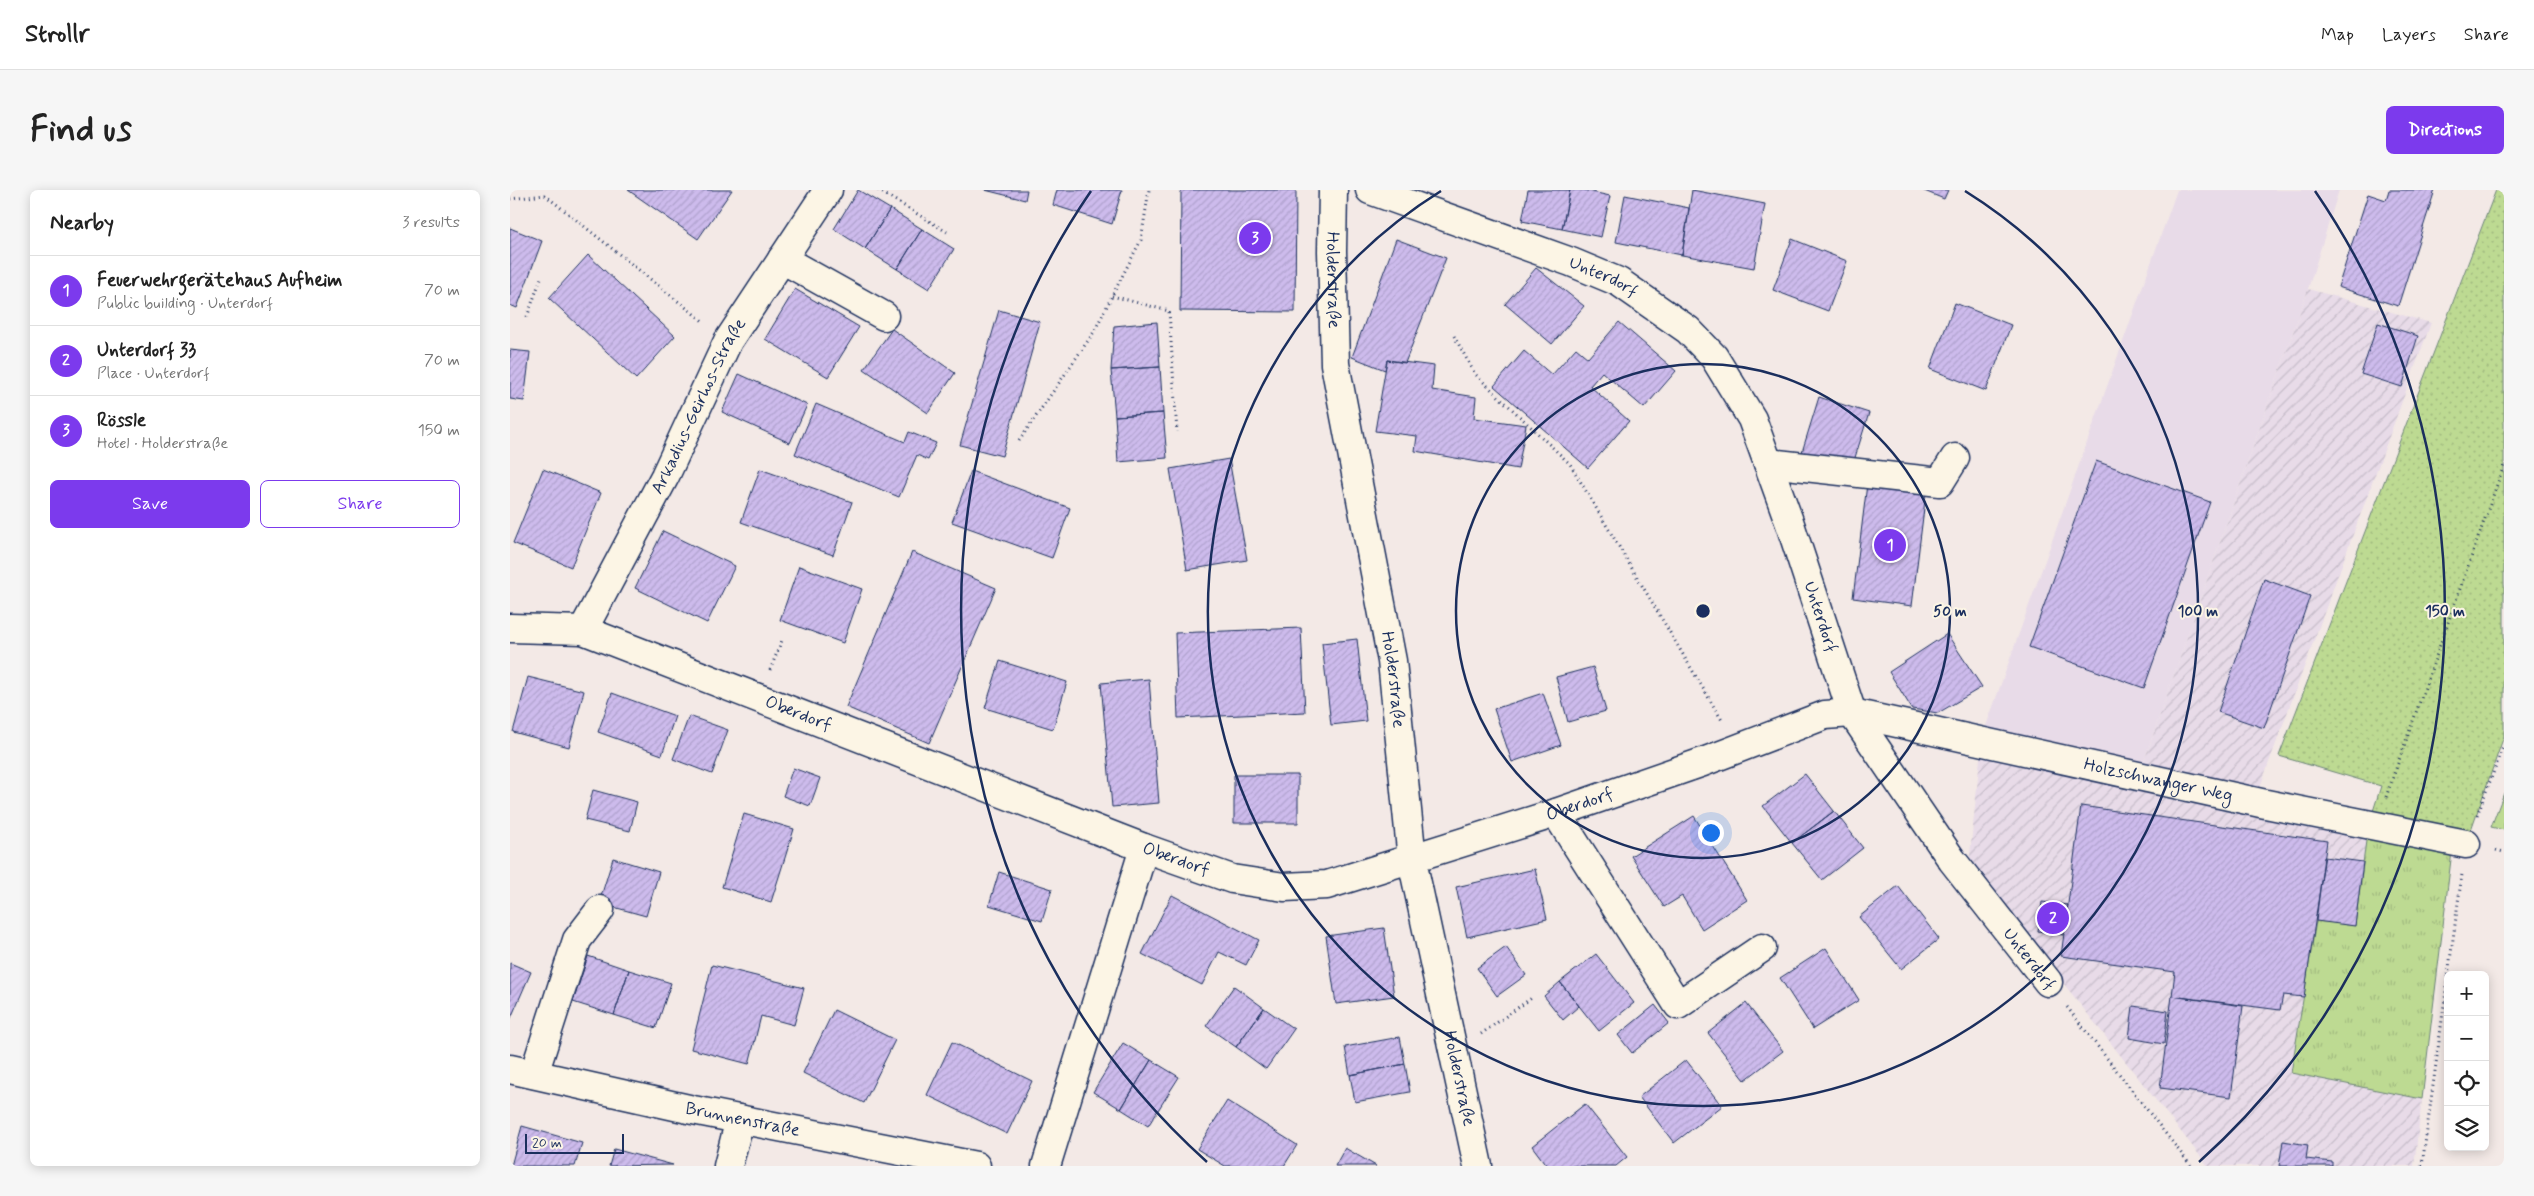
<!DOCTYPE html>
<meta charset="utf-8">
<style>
body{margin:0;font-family:Mynerve,sans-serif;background:#f6f6f6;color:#222}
.controls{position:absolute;right:15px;bottom:15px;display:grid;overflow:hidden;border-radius:8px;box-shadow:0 2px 12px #0003}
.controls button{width:45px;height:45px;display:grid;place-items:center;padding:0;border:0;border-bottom:1px solid #e0e0e0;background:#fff;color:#222;font:25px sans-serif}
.scale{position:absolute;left:15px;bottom:12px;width:99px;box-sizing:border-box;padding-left:5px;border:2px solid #1b2f5e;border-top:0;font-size:14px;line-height:18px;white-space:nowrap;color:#1b2f5e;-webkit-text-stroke:4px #fcf5e5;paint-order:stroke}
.you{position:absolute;left:1200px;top:642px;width:18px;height:18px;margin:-12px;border:4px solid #fff;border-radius:50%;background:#1a73e8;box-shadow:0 0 0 8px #1a73e833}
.badge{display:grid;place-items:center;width:32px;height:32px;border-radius:50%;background:#7c3aed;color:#fff;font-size:16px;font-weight:700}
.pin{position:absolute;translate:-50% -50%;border:2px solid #fff;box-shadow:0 1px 5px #0006}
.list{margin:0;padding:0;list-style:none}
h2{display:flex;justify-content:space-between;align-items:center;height:65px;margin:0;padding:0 20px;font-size:21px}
h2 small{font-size:16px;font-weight:400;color:#767676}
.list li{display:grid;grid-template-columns:32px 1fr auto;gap:15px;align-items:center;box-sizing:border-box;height:70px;padding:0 20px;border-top:1px solid #e0e0e0}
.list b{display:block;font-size:19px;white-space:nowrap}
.list p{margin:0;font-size:16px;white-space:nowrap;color:#767676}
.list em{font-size:16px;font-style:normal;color:#767676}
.actions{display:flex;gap:10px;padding:15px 20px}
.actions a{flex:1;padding:11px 0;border:1px solid #7c3aed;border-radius:8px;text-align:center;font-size:18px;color:#7c3aed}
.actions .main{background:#7c3aed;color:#fff}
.icon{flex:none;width:28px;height:28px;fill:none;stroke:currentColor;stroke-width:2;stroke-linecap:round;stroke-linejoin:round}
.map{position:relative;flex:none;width:1994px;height:976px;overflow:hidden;border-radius:8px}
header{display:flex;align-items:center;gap:30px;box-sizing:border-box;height:70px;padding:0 25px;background:#fff;border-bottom:1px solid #e0e0e0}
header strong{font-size:24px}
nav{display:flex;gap:28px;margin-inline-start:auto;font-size:18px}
.intro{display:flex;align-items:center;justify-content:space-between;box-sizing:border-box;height:120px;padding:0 30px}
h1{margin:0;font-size:35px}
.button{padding:12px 22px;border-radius:8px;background:#7c3aed;color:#fff;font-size:18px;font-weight:700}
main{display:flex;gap:30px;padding:0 30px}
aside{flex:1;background:#fff;border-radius:8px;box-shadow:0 2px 12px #0003}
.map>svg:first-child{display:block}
.built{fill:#e8dbe8}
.industrial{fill:url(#industrial-furrows)}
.grass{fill:url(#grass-tufts);stroke:#6c8478}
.park{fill:#bdda92;stroke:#6c8478}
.garden{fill:url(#garden-dots);stroke:#6c8478}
.building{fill:url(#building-hatch);stroke:#1b2f5e}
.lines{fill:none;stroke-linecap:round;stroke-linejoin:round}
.minor-casing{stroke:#1b2f5e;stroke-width:31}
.path{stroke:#1b2f5e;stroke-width:3;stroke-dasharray:1 4;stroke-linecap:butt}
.minor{stroke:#fcf5e5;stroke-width:28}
.ring{fill:none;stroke:#1b2f5e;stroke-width:2.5}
.labels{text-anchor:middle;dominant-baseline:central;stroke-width:4;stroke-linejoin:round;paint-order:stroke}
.street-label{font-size:18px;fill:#1b2f5e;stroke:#fcf5e5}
.centre{fill:#1b2f5e;stroke:#fcf5e5;stroke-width:2.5}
.ring-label{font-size:15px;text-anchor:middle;font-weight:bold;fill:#1b2f5e;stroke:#fcf5e5;stroke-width:4;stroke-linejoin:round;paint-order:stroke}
</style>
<header>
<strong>Strollr</strong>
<nav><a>Map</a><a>Layers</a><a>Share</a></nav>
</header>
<div class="intro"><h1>Find us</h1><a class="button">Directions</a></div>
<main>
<aside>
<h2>Nearby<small>3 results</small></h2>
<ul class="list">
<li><span class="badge">1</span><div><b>Feuerwehrgerätehaus Aufheim</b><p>Public building · Unterdorf</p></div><em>70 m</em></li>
<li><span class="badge">2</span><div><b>Unterdorf 33</b><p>Place · Unterdorf</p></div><em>70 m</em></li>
<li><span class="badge">3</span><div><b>Rössle</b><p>Hotel · Holderstraße</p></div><em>150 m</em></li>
</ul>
<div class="actions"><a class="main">Save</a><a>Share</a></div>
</aside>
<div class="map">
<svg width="1994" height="976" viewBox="0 0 1994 976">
<defs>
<pattern id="industrial-furrows" width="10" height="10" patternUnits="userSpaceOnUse" patternTransform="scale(1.25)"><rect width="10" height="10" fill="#e8dbe8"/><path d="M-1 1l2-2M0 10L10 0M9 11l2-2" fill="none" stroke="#c6bcc9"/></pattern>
<pattern id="grass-tufts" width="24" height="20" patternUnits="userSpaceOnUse" patternTransform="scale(1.25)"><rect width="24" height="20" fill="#bdda92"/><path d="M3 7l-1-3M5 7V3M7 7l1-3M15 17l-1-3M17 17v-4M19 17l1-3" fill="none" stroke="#a2bb80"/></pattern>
<pattern id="garden-dots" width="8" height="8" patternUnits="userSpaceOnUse" patternTransform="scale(1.25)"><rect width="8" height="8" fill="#bdda92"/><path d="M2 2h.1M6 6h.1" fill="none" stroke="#a2bb80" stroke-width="1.8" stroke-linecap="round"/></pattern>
<pattern id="building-hatch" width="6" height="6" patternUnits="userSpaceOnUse" patternTransform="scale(1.25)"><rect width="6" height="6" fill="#cdbbec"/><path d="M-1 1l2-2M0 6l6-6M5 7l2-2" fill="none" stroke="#afa1cd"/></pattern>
</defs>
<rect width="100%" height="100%" fill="#f3e9e6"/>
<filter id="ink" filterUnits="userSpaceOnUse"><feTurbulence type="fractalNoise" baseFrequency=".02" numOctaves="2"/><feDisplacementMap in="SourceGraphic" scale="10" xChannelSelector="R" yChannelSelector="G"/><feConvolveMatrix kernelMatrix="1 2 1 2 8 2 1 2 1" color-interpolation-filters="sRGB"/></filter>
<g filter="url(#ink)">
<path class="built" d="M1667,0H1829L1798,99L1632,577L1475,539Z"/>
<path class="industrial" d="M1798,99L1921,133L1747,605L1632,577Z
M1471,559L1942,661L1904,976H1698L1459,674Z"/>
<path class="grass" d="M1857,643L1942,661L1912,909L1781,883L1806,731L1845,735Z"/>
<path class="park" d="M1994,603V640L1981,637Z"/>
<path class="garden" d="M1986,0H1994V546L1956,654L1859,634L1871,596L1769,566Z"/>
<path class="building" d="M118,0H222L188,49Z
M348,0L380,19L355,59L324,39Z
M475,0H517L515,10Z
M547,0H612L602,34L543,15Z
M671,0H786L785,122L670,121Z
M1018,0H1060L1052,39L1012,31Z
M1060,0H1073L1100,6L1091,47L1052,39Z
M1182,0L1255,14L1244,78L1172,65Z
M1412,0H1438L1434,9Z
M1879,0H1925L1888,116L1828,97L1858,4L1876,10Z
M1115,5L1179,18L1172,65L1106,52Z
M380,19L412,39L387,79L355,59Z
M0,38L32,51L7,118L0,115Z
M412,39L444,59L419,99L387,79Z
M886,49L936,68L895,173L877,170L875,180L842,167Z
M1282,49L1337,71L1318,121L1263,100Z
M78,65L165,146L126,189L39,108Z
M1026,78L1074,116L1042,154L995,114Z
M285,99L349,137L318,187L255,149Z
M1445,113L1501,135L1476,201L1420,179Z
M489,120L530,132L492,266L450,255Z
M647,132L650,177L601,180L604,136Z
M1109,132L1166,181L1134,218L1092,182L1080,196L1119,231L1078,278L984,196L1014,161L1042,185L1066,158L1078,168Z
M1868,133L1908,146L1892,197L1851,184Z
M382,139L445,183L418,223L354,179Z
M0,160L20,162L14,211L0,209Z
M877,170L924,176L922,200L966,207L964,228L1016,235L1008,279L905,261L907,246L865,241Z
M650,177L653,223L605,226L601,180Z
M229,184L297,215L280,253L212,222Z
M1309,207L1359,223L1342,277L1292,262Z
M306,214L395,252L399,242L426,253L418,270L407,265L389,307L285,264Z
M653,223L657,268L608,272L605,226Z
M719,269L737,370L677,380L660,279Z
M1586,271L1700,312L1634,498L1519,457Z
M33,279L91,303L61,377L3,353Z
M250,279L342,312L323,365L231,332Z
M461,281L560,318L542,368L442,332Z
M1357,294L1416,302L1402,416L1343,408Z
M153,341L225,376L197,433L125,398Z
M402,362L486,398L419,553L336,517Z
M289,376L352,399L333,453L270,430Z
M1754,389L1800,406L1754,538L1708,522Z
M791,438L795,522L668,528L665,443Z
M1437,444L1472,497L1428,523L1402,519L1379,482Z
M847,449L856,531L821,535L812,453Z
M490,471L557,492L543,539L475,518Z
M1083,477L1096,521L1058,532L1046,487Z
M18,487L74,501L59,557L3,542Z
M639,489L649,613L602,617L591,493Z
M102,503L165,526L152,565L88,542Z
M1033,503L1051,555L1002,572L984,519Z
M179,526L218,540L202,584L163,569Z
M283,578L310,588L300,616L273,606Z
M1295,584L1324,621L1282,653L1253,616Z
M724,585H788V633H724Z
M83,600L127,612L120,641L75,630Z
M1571,616L1817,651L1794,807L1773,805L1770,820L1662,806L1665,782L1551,766Z
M1324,621L1353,658L1312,690L1282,653Z
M234,624L284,639L261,712L212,697Z
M1184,626L1237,710L1192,739L1172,706L1154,717L1121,666Z
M1814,667L1853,672L1845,736L1806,731Z
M103,668L149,682L136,726L89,713Z
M1025,679L1037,729L957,747L946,697Z
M489,682L542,699L532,731L479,715Z
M1388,696L1429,749L1391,779L1349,727Z
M662,705L749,750L736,775L709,762L692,795L632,764Z
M1532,712L1558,715L1553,745L1528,741Z
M874,738L884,806L826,814L816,746Z
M996,757L1016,785L987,806L967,778Z
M1316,758L1349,810L1303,839L1270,788Z
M1086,764L1124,813L1089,841L1050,792Z
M78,766L119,780L104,825L63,812Z
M0,773L21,782L0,830Z
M202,775L294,798L284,835L251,826L239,874L181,859Z
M119,780L161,793L146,838L104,825Z
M1050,792L1069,816L1053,830L1034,806Z
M724,796L754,818L726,857L696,836Z
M1662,806L1733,816L1721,907L1650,898Z
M1236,813L1273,861L1235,890L1198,843Z
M1145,815L1159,833L1122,863L1108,845Z
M1623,816L1658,821L1654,854L1619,848Z
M754,818L784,839L756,879L726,857Z
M324,820L385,850L354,913L293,883Z
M890,847L895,874L840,885L835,857Z
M442,852L522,891L497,944L417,905Z
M613,853L641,870L611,919L583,902Z
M641,870L669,887L638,936L611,919Z
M1176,870L1212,916L1164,953L1129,907Z
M895,874L900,902L845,912L840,885Z
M717,911L787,955L774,976H715L687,959Z
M1075,914L1117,967L1106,976H1037L1022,956Z
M12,936L72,953L65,976H1Z
M1773,951L1798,955L1796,969L1822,972V976H1769Z
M835,958L866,976H825Z
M104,959L163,975L99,976Z"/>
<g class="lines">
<g class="minor-casing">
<g id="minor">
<path id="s1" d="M823,0L822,61L825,174L882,471L902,670L968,976"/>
<path id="s2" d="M860,0L1061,72L1109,92L1178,140L1204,167L1242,229L1280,334L1342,523L1442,670L1538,792"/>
<path d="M272,69L374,126"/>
<path d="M1258,273L1430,292L1445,268"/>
<path id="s3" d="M0,438L73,440L634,658L722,689L774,697L817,695L1046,623L1193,572L1315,525L1342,523L1751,613L1956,654"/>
<path id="s4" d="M73,440L155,286L218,151L318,0"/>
<path d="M1046,623L1168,815L1252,758"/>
<path id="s5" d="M0,879L183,920L466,976"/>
<path d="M24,884L67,750L90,720"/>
<path d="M218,976L230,929"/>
<path d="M536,976L634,658"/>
</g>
</g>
<path class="path" d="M368,0L437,42
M0,9L35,5L194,132
M602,106L659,121L667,242
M17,127L31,88
M944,146L965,184L1060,274L1213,532
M509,251L584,142L602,106L631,50L639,0
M260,480L273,448
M1876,607L1994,275
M1967,625L1994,555
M1986,660L1994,662
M1938,785L1952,684
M1557,817L1681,976
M971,844L1023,807
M1912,976L1938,786"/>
<use href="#minor" class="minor"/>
</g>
</g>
<g class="ring">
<circle cx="1193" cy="421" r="247"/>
<path d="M1455 1A495 495 0 1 1 931 1"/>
<path d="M697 972A742 742 0 0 1 581 1M1805 1A742 742 0 0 1 1689 972"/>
</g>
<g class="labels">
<g class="street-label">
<text stroke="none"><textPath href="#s2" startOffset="249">Unterdorf</textPath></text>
<text stroke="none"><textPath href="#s1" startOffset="90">Holderstraße</textPath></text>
<text stroke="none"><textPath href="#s4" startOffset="252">Arkadius-Geirhos-Straße</textPath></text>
<text stroke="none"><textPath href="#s2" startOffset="669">Unterdorf</textPath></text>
<text stroke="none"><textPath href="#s1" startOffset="495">Holderstraße</textPath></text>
<text stroke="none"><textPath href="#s3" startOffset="304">Oberdorf</textPath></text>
<text stroke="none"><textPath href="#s3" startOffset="1731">Holzschwanger Weg</textPath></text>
<text stroke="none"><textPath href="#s3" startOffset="1129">Oberdorf</textPath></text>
<text stroke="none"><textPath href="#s3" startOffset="709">Oberdorf</textPath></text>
<text transform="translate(1519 769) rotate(52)">Unterdorf</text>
<text stroke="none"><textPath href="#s1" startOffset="900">Holderstraße</textPath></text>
<text stroke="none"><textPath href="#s5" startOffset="238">Brunnenstraße</textPath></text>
</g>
</g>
<circle cx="1193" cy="421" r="8" class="centre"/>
<g class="ring-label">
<text x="1440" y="426">50 m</text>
<text x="1688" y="426">100 m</text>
<text x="1935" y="426">150 m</text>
</g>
</svg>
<div class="controls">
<button>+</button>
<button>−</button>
<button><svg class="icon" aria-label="locate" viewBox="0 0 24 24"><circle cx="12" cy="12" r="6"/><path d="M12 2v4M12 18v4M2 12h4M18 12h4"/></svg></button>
<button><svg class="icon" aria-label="layers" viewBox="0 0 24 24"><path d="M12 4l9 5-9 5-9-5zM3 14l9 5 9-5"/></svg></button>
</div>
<div class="scale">20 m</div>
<div class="you"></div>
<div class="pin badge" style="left:1380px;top:355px">1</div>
<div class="pin badge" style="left:1543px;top:728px">2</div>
<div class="pin badge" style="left:745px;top:48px">3</div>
</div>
</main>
